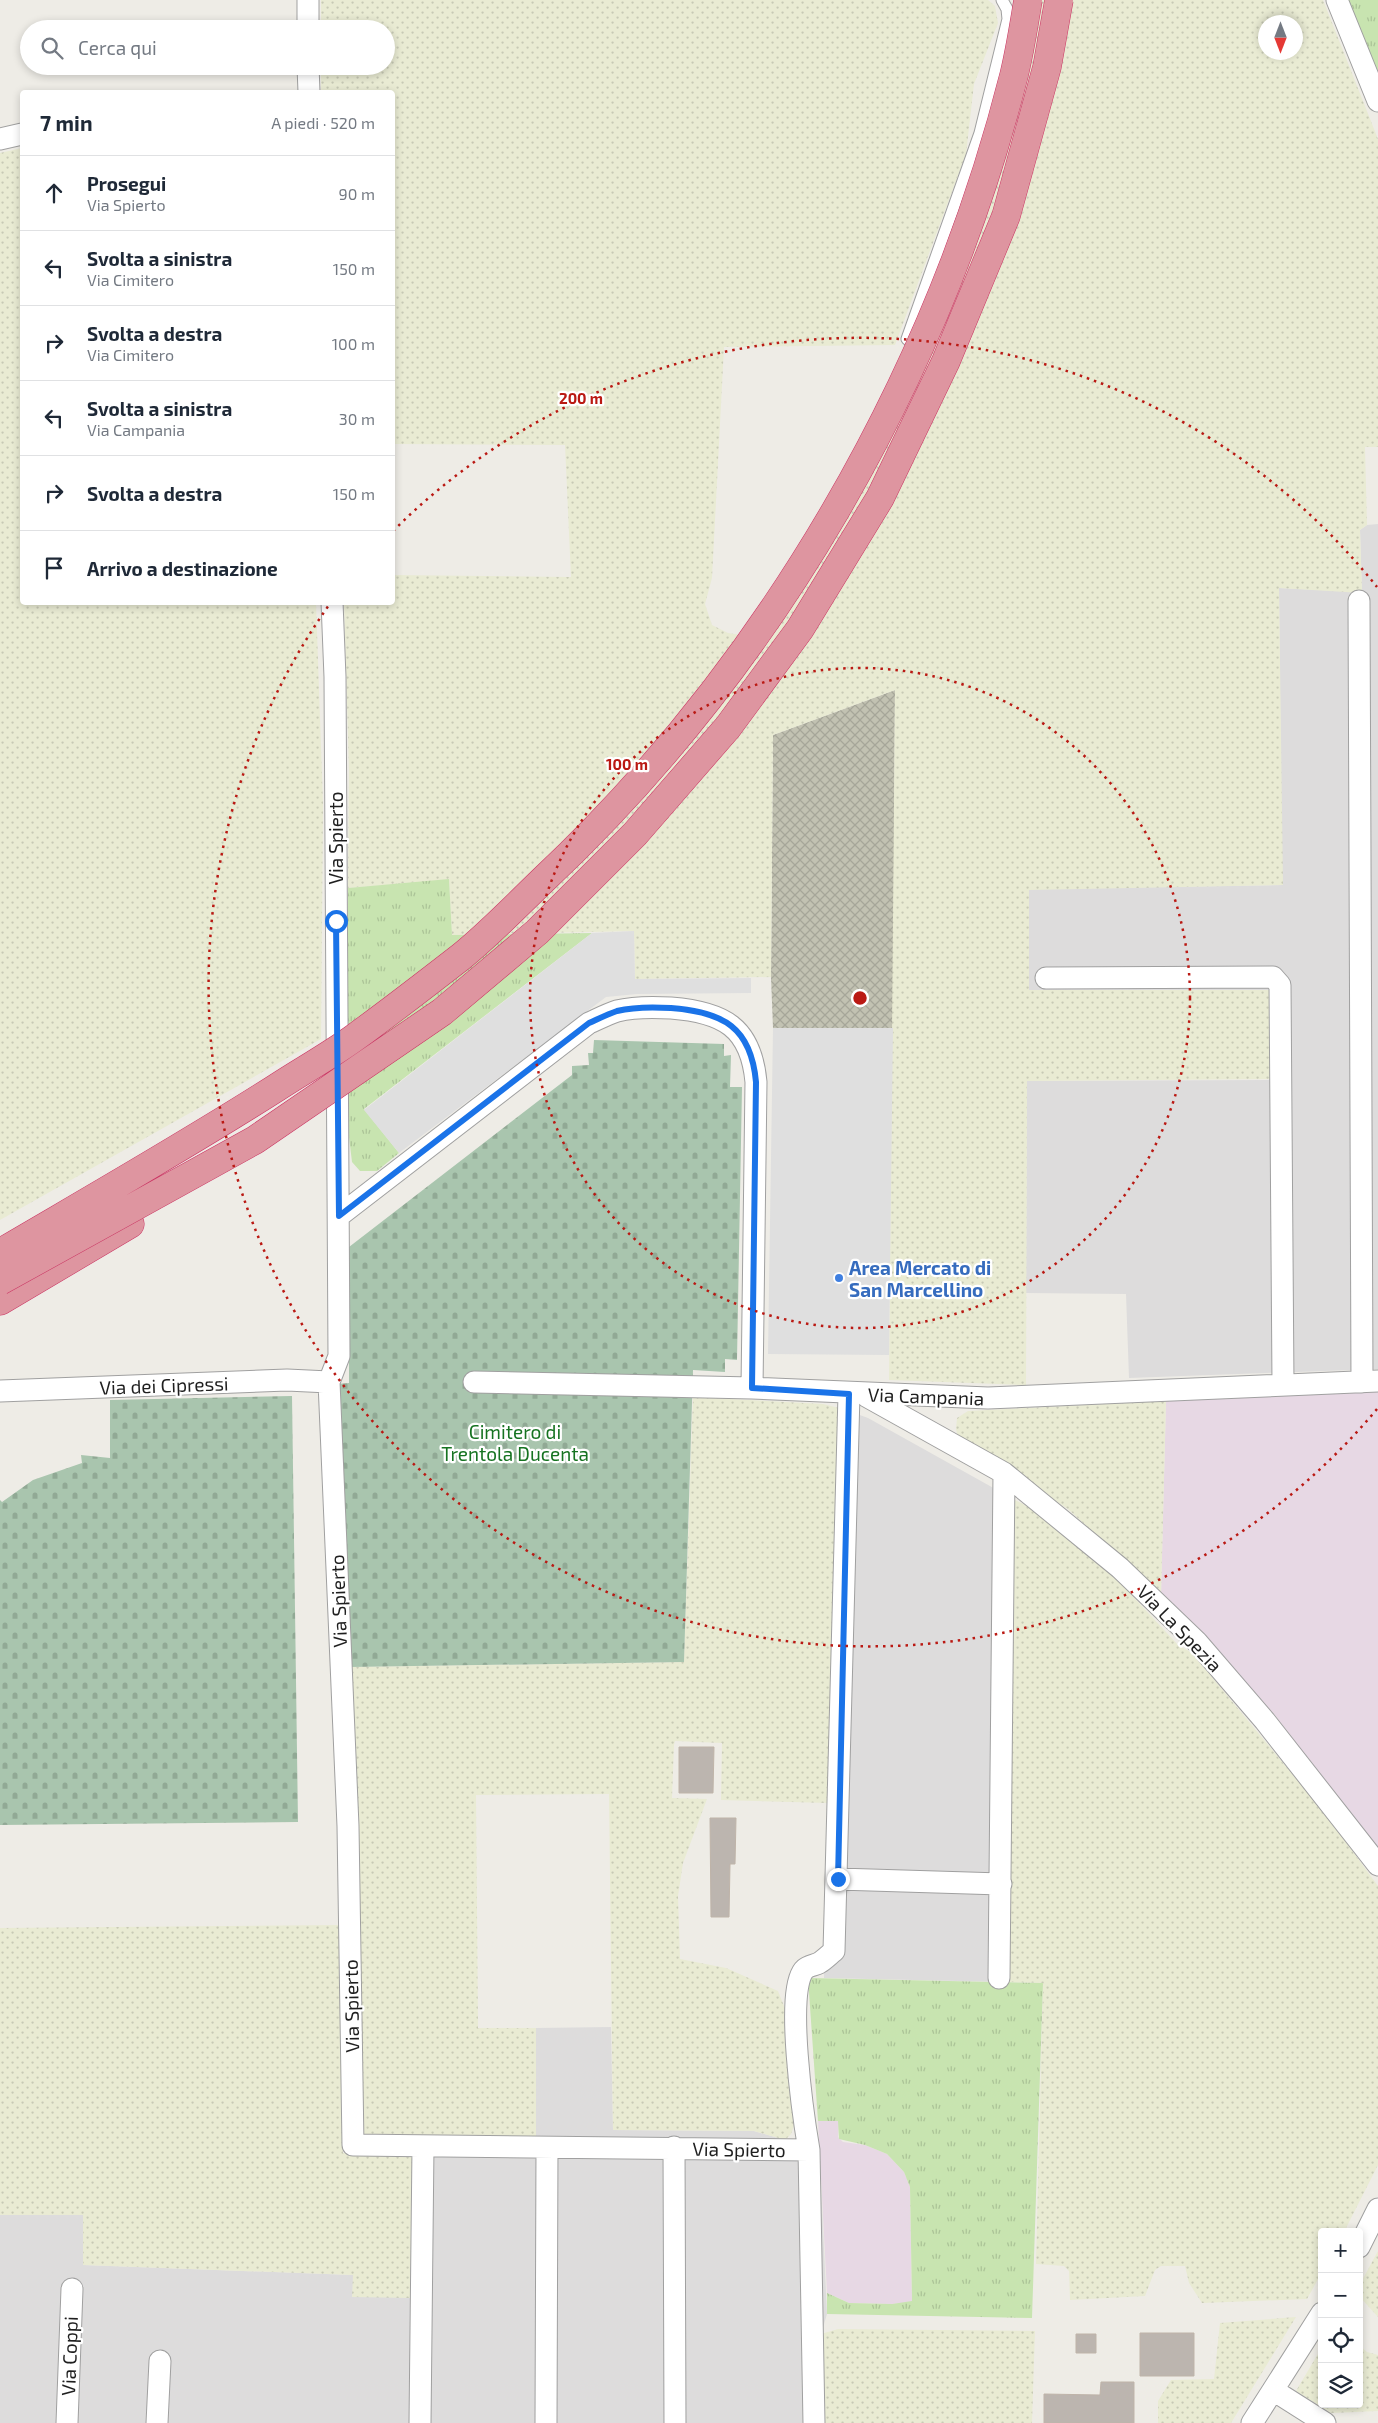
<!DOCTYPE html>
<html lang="it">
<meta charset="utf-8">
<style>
body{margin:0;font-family:"Exo 2",sans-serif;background:#f2f2f3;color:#1f2937}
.controls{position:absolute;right:15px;bottom:15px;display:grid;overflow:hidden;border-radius:5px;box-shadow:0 2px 8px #0003}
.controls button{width:45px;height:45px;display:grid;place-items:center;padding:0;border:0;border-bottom:1px solid #e0e1e3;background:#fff;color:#1f2937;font:25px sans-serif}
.compass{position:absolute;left:1258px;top:15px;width:45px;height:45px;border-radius:50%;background:#fff;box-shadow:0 2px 8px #0003;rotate:180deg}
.stop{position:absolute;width:15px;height:15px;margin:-11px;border:4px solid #1a73e8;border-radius:50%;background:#fff}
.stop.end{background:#1a73e8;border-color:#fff;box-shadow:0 1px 5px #0008}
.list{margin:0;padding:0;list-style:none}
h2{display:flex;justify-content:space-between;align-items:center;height:65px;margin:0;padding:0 20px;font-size:21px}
h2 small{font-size:16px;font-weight:400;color:#747a83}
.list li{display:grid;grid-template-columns:32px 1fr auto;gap:15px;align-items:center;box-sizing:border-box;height:75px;padding:0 20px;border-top:1px solid #e0e1e3}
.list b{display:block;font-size:19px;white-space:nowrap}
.list p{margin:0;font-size:16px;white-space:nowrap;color:#747a83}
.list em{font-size:16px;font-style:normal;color:#747a83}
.icon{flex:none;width:28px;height:28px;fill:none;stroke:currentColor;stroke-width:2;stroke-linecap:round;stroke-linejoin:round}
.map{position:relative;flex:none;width:1378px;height:2423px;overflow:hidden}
.search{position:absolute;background:#fff;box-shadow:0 2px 8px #0003;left:20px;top:20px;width:375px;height:55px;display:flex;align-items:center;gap:12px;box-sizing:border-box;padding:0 18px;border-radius:28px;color:#747a83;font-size:19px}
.panel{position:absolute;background:#fff;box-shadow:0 2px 8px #0003;left:20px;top:90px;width:375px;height:515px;border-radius:5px}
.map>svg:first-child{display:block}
.residential{fill:#dddcdc}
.industrial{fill:#e7d8e4}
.construction{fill:url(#construction-cross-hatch)}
.farmland{fill:url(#farmland-dots);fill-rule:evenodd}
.grass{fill:url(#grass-tufts)}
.cemetery{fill:url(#cemetery-stones)}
.parking{fill:#dfdfdf}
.building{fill:#bcb5af;stroke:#bfb4a9}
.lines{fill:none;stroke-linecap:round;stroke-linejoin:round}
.lane-casing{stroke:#a0a0a0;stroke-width:13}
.street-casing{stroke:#a0a0a0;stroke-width:23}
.highway-casing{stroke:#ca3563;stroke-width:29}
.lane{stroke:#fff;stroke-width:11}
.street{stroke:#fff;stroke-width:21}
.highway{stroke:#de95a0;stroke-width:28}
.highway-bridge-casing{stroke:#ca3563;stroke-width:29;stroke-linecap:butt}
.highway-bridge{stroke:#de95a0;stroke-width:28}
.route{stroke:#1a73e8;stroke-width:6}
.ring{fill:none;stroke:#ba1913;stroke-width:2.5;stroke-dasharray:2.5 5}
.shop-dot{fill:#3f7fe0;stroke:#fff;stroke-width:2}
.labels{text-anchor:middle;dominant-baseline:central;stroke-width:4.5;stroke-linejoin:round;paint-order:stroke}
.street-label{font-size:19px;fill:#1f1f1f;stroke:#fff}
.shop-label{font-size:19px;font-weight:bold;fill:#366cbe;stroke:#fff;text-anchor:start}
.park-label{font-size:19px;fill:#167321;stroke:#fff}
.centre{fill:#ba1913;stroke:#fff;stroke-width:2.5}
.ring-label{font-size:15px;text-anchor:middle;font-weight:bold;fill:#ba1913;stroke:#fff;stroke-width:4.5;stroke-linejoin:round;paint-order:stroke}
</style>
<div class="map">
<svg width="1378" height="2423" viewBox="0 0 1378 2423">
<defs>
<pattern id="construction-cross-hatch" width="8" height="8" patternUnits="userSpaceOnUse" patternTransform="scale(1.25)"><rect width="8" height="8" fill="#c2c2b2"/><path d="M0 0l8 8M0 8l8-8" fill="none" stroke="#a6a699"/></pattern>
<pattern id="farmland-dots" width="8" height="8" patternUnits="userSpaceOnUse" patternTransform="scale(1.25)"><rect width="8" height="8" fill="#e9ebd3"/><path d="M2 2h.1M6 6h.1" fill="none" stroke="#c7c9b5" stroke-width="1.8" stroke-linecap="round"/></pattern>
<pattern id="grass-tufts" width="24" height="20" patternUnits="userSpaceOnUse" patternTransform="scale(1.25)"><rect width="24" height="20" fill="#c8e4b0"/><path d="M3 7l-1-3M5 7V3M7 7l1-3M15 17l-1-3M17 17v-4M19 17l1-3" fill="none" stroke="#abc397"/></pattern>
<pattern id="cemetery-stones" width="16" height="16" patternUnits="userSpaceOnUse" patternTransform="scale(1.25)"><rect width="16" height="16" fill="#a9c5ae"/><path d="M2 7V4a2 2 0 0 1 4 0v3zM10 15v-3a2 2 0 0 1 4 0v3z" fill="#91a995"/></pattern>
</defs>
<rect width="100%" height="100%" fill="#eeece6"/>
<path class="residential" d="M1378,524V1369L1129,1378L1126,1294L1026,1293L1027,1081L1269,1080L1270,990H1029V889L1282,885L1279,588L1362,592L1360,530L1367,525Z
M843,1409L868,1418L1015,1500L1004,1982L824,1978Z
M611,2027L613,2130L754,2131L785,2140L819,2141L827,2314L821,2334L823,2423H0V2215H83L84,2265L353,2275L410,2298L412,2138L535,2137L536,2028Z"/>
<path class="industrial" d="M1378,1392V1850L1274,1714L1221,1655L1161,1595L1166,1401Z
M818,2121H839L838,2137L843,2142L865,2145L887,2154L904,2172L910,2187L912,2302L892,2304L849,2303L827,2293Z"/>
<path class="construction" d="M895,690L893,1028H773L771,977L773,735Z"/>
<path class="farmland" d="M321,0H988L995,6L998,23L974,84L966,154L895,345L724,347L712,578L705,604L712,625L728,633L747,636L868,439L987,145L1015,0H1323L1378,139V447H1365L1367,525L1360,530L1362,593L1279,588L1283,885L1029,890V990H1270V1079L1027,1081L1026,1385L889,1380L895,690L773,735L771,977L635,979L634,931L452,935L449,880L348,888L349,770L344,603L392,602L393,575L571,577L565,445L393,444L392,92H321V66H386V29H321ZM1266,22H1296V52H1266Z
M22,148V602L316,603L323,804L321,1039L0,1220V153Z
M693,1397L823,1404L843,1409L829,1803L721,1800L722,1743L675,1741L674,1745L672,1798L707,1799L683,1863L678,1896L680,1959L726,1968L778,1991L792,2026L795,2123L791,2134L785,2140L754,2131L613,2130L609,1794L476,1795L478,2028H536V2138L361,2135L350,1667L684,1662Z
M1166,1401L1161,1595L1068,1509L958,1437L956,1429L957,1418L968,1411Z
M1015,1500L1027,1506L1099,1560L1179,1646L1191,1652L1323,1811L1378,1886V2165L1344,2232H1322V2272L1307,2299L1202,2303L1189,2283L1185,2266H1161L1155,2270L1145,2296L1070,2300L1069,2271L1064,2266L1036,2264L1043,1983L1004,1982Z
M342,1925L343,2153L412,2155L410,2298L352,2297L353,2275L83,2265V2215H0V1928Z
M1378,2251V2317L1359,2296V2286Z
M1296,2317L1231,2423H1158V2401L1171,2380L1214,2379L1220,2323Z
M838,2329L1035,2331L1032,2423H823L821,2334Z
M1359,2345L1367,2352L1378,2355V2411L1331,2413L1296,2391L1322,2347V2404H1359Z"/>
<path class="grass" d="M1344,0H1378V87Z
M449,879L452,935L592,933L364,1109L399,1153L377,1171H360L352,1162L348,1129V888Z
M808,1978L1043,1983L1032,2318L827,2314V2293L849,2303L892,2304L912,2301L910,2187L904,2172L887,2154L865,2145L839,2139L838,2121H818Z"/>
<path class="cemetery" d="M594,1040L724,1044V1056L731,1055L730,1087H742L737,1360L725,1359V1372L693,1370L684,1662L350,1667L336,1384L349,1383V1247L572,1075V1066L589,1065L588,1053H593Z
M292,1396L298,1822L0,1825V1500L2,1502L33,1480L82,1463L81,1455L110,1458V1400Z"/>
<path class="parking" d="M634,931L635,979L751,978V993L637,994L606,997L399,1153L364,1110L592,933Z
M773,1028H893L889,1355L768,1354Z"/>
<path class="building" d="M679,1747H714L713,1793H679Z
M710,1818H736L735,1864H730L729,1917H711Z
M1140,2333H1194V2376H1140Z
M1076,2334H1096V2353H1076Z
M1101,2382H1134V2423H1044V2394L1100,2395Z"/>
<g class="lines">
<g class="lane-casing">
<path id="lane" d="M907,339L980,133L1008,19L1007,9L1002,0"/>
</g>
<g class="street-casing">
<path id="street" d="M308,0V29
M1337,0L1378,101
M308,66L309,92
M0,139L22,134
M1359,601L1362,1382
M332,602L335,677L339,1356L329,1382L348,1826L353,2145L809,2150
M1046,978L1273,977L1280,985L1283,1384
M339,1216L589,1023C598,1019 608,1014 617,1011C633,1007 655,1007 671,1008C723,1012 751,1027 756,1082L752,1388
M474,1382L752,1388L988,1398L1378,1381
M0,1391L287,1380L329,1382
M866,1396L1004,1473L1120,1568L1197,1642L1265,1721L1378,1865
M838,1879L1001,1884
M999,1978L1004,1473
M674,2147L675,2423
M1359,2247L1378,2209
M1273,2390L1325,2423
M67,2423L72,2289
M157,2423L160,2361
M420,2423L423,2146
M546,2423L547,2148
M814,2423L809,2150C804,2121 784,1987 805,1969C808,1966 815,1965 819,1963C824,1960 829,1955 834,1951L849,1394
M1252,2423L1322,2313"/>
</g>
<g class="highway-casing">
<path id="highway" d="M0,1301L130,1224"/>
</g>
<use href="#lane" class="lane"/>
<use href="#street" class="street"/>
<use href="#highway" class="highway"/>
<g class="highway-bridge-casing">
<path id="highway-bridge" d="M0,1253C92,1199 185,1146 276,1088C302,1071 329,1056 354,1038C390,1012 426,984 462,956C490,933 516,906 542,881C771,666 937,379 1014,75C1020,50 1024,25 1028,0
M0,1281L255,1140L442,1012L537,932L635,834L728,727L800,629L880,498L946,361L1006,216L1047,67L1059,0"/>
</g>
<use href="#highway-bridge" class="highway-bridge"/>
</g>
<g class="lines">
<path class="route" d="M336,921L339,1216L589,1023C598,1019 608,1014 617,1011C633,1007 655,1007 671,1008C723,1012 751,1027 756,1082L752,1388L849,1394L838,1879"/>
</g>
<g class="ring">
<circle cx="860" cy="998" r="330"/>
<path d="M1377 1409A661 661 0 0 1 329 605M393 531A661 661 0 0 1 1377 587"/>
</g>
<circle class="shop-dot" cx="839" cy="1278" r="5"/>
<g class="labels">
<g class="street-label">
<text transform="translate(335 838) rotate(-90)">Via Spierto</text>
<text transform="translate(164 1385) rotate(-2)">Via dei Cipressi</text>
<text transform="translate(926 1396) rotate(2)">Via Campania</text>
<text transform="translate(338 1601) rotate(-92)">Via Spierto</text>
<text transform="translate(1180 1628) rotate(46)">Via La Spezia</text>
<text transform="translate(351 2006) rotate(-91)">Via Spierto</text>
<text transform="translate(739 2149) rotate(1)">Via Spierto</text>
<text transform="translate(69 2356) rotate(-88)">Via Coppi</text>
</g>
<g class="shop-label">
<text x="849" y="1267">Area Mercato di<tspan x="849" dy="22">San Marcellino</tspan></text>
</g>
<g class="park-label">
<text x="515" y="1431">Cimitero di<tspan x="515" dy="22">Trentola Ducenta</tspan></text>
</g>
</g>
<circle cx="860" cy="998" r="8" class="centre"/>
<g class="ring-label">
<text x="581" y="404">200 m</text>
<text x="627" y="770">100 m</text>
</g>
</svg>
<div class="controls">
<button>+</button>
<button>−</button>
<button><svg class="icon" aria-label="locate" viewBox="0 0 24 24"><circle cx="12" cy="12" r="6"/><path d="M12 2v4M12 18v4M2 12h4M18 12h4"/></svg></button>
<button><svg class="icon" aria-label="layers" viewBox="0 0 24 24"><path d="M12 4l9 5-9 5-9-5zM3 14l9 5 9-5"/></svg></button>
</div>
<svg class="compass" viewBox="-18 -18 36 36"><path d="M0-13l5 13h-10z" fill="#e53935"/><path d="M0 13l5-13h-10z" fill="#747a83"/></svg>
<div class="stop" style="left:336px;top:921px"></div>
<div class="stop end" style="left:838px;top:1879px"></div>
<div class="search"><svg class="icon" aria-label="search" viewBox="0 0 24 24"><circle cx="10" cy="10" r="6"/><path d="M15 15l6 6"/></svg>Cerca qui</div>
<section class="panel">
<h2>7 min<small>A piedi · 520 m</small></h2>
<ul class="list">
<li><svg class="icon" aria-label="ahead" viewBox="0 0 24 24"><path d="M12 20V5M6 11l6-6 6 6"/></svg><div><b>Prosegui</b><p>Via Spierto</p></div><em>90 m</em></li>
<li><svg class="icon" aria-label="left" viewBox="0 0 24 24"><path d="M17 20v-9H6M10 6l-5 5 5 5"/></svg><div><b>Svolta a sinistra</b><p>Via Cimitero</p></div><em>150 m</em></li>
<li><svg class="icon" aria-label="right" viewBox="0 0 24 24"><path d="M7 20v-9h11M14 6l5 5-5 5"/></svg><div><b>Svolta a destra</b><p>Via Cimitero</p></div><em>100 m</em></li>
<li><svg class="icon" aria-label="left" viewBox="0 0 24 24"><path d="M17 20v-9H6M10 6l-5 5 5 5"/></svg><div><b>Svolta a sinistra</b><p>Via Campania</p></div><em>30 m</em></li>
<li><svg class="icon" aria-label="right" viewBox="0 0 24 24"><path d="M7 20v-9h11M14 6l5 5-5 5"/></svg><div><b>Svolta a destra</b></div><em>150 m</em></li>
<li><svg class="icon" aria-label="arrive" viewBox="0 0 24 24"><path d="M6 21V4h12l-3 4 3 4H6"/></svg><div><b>Arrivo a destinazione</b></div></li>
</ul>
</section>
</div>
